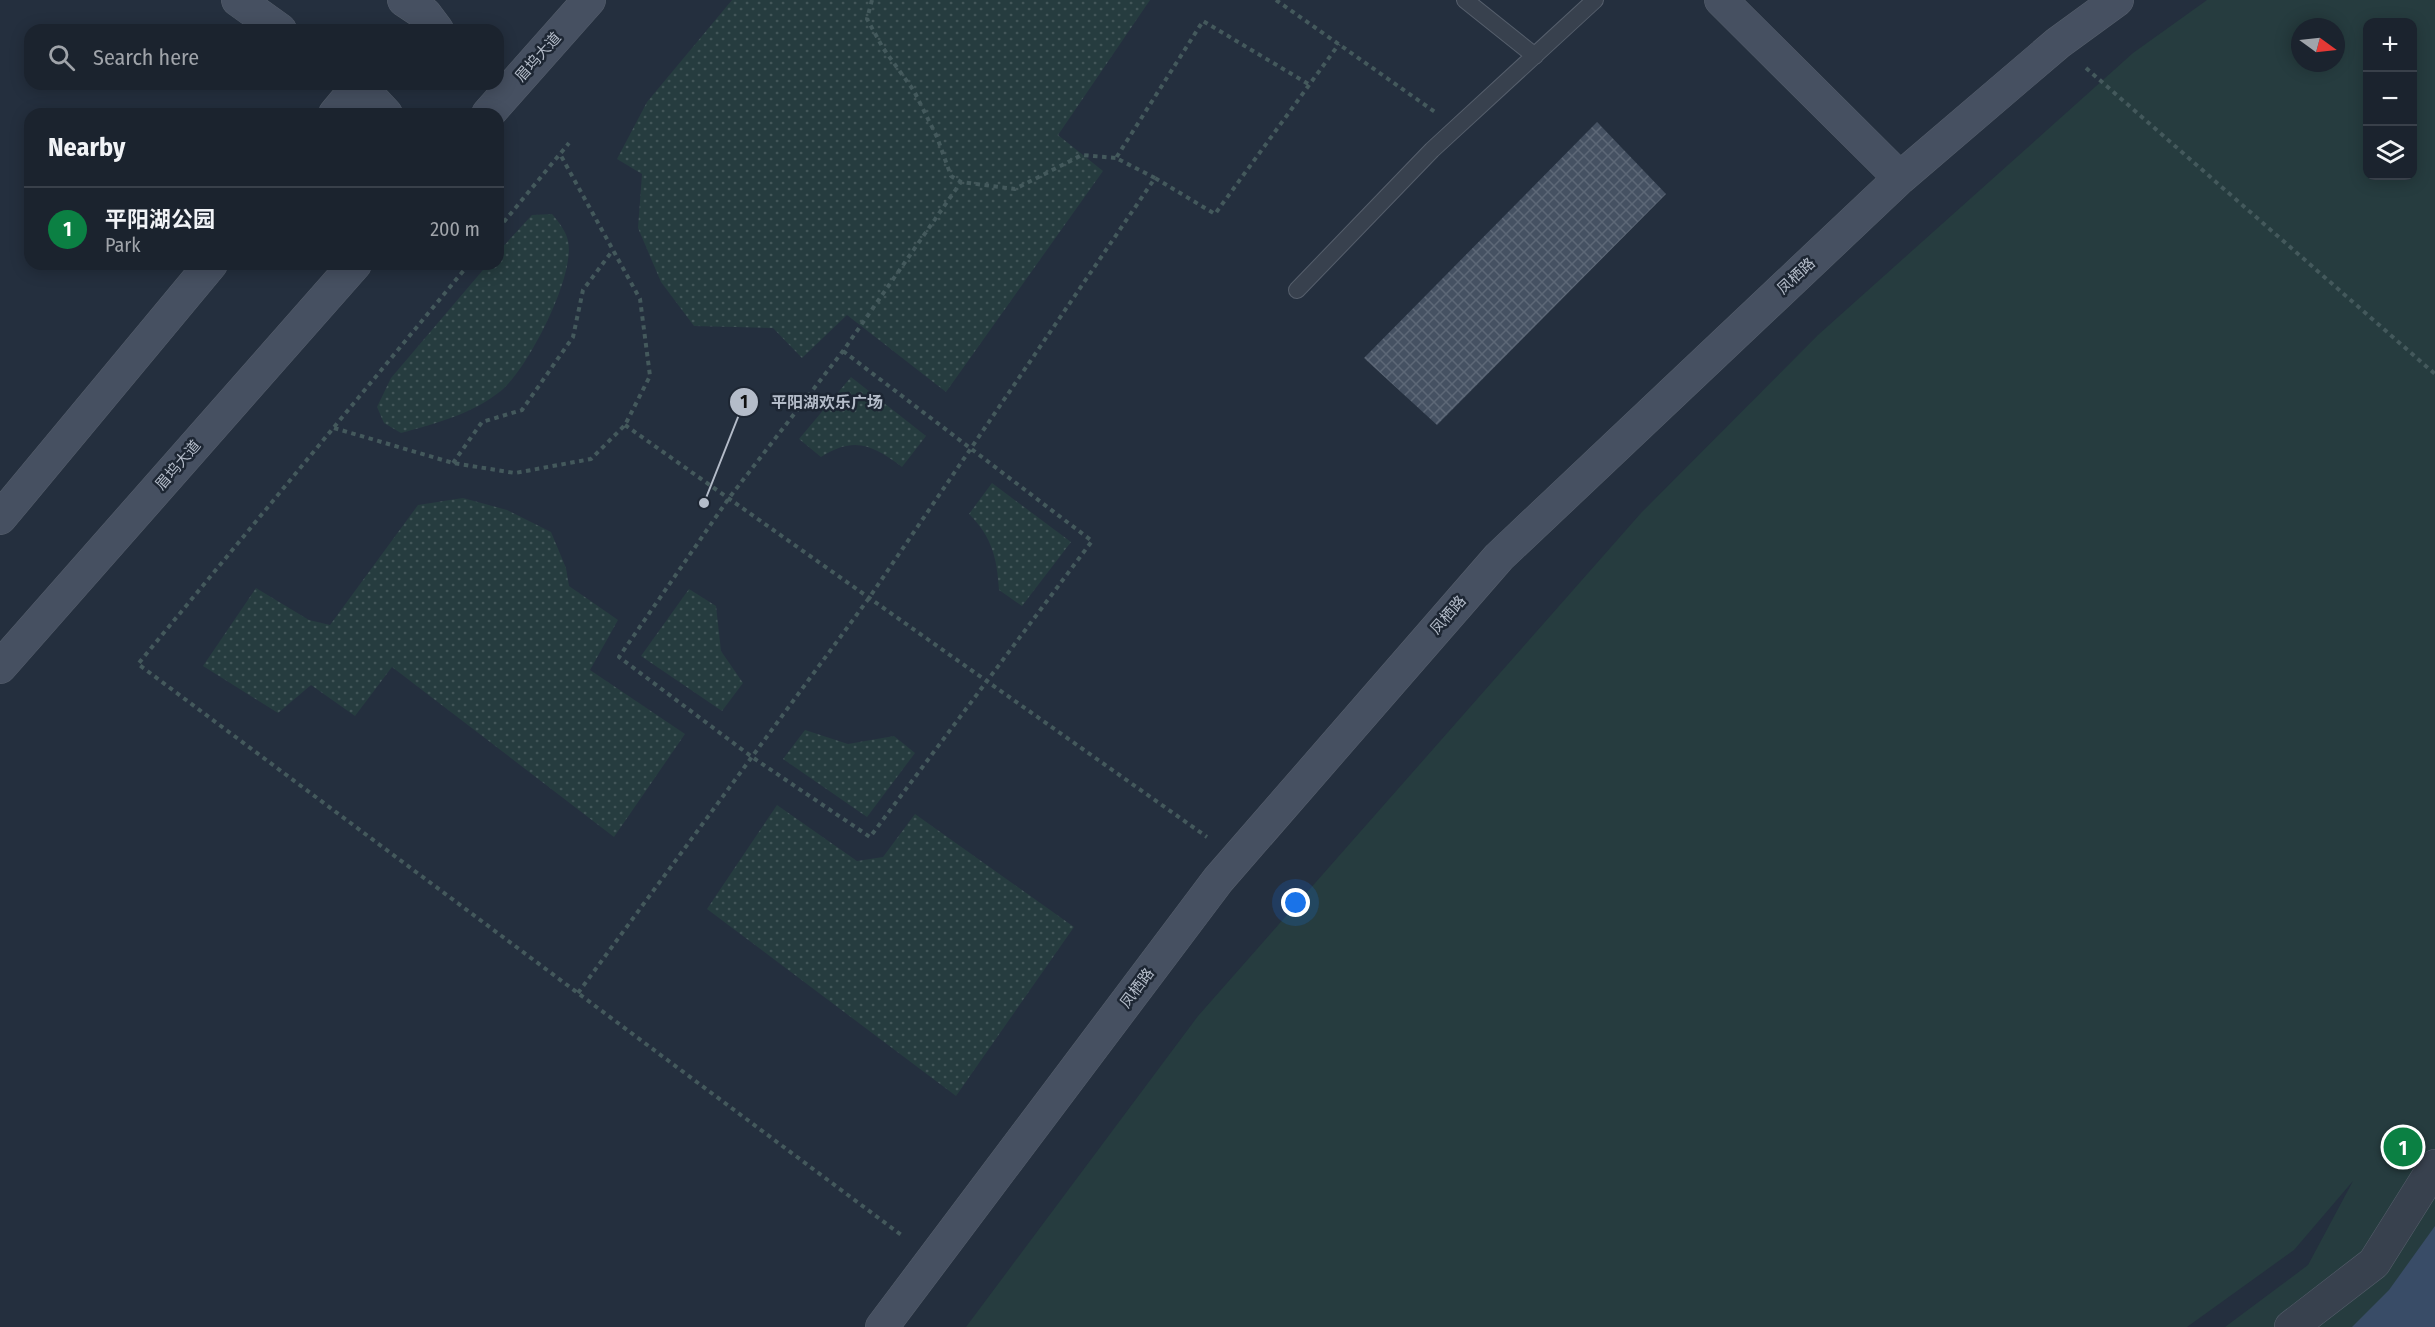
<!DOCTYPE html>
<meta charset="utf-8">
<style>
body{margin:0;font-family:"Fira Sans Condensed","Noto Sans SC",sans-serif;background:#282f3a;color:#f1f3f6}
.controls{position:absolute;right:18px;top:18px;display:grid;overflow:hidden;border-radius:12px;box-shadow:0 3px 15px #0003}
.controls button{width:54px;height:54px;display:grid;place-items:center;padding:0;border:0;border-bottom:2px solid #39404a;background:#1b232e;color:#f1f3f6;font:30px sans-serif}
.compass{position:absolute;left:2291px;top:18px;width:54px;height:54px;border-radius:50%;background:#1b232e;box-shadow:0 3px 15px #0003;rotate:105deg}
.you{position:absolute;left:1296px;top:903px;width:21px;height:21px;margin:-15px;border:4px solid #fff;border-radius:50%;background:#1a73e8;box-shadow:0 0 0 9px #1a73e833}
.badge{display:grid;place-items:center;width:39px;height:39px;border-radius:50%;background:#0b8043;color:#fff;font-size:20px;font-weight:700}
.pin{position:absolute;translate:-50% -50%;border:3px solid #fff;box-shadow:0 2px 6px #0006}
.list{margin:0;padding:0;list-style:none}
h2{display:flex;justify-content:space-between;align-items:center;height:78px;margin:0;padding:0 24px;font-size:26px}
h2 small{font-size:20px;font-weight:400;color:#a0a4aa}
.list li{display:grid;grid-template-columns:39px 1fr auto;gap:18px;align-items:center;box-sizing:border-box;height:84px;padding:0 24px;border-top:2px solid #39404a}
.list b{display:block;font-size:22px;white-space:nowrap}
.list p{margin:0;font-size:20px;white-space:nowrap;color:#a0a4aa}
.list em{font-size:20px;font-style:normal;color:#a0a4aa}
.icon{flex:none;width:33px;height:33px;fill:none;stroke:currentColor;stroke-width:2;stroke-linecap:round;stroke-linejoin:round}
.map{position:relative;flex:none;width:2435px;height:1327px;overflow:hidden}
.search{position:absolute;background:#1b232e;box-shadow:0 3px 15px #0003;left:24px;top:24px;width:480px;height:66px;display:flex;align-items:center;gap:15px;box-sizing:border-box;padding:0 21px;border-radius:18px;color:#a0a4aa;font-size:22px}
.panel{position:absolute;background:#1b232e;box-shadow:0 3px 15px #0003;left:24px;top:108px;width:480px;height:162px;border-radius:18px}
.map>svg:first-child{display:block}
.green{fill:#263c3f;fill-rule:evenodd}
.garden{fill:url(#garden-dots)}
.water{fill:#394c67}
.building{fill:url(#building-cross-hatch)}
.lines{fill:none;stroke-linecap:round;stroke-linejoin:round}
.lane-casing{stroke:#565f6c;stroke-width:18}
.street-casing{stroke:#565f6c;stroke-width:34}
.secondary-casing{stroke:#565f6c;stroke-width:34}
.path{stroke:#44595c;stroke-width:4;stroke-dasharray:4.5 4.5;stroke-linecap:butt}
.lane{stroke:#38414e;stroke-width:16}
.street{stroke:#38414e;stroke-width:33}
.secondary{stroke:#465061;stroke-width:33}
.labels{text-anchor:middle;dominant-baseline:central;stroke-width:5;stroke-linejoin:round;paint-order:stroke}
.street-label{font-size:15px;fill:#b4bcc9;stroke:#1d2633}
.leader{fill:none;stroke:#b4bcc9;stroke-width:2}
.callout-dot{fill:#b4bcc9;stroke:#1d2633;stroke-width:2}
.mark-label{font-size:18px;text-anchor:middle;font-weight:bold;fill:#111}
.callout-label{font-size:16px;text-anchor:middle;font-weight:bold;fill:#b4bcc9;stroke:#1d2633;stroke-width:5;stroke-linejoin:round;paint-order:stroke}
</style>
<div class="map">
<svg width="2435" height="1327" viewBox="0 0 2435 1327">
<defs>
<pattern id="garden-dots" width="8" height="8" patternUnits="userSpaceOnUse" patternTransform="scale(1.5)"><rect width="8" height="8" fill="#263c3f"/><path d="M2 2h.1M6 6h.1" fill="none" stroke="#435659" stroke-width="1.8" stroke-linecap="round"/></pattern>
<pattern id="building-cross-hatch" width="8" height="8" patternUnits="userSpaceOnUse" patternTransform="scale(1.5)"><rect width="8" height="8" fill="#455162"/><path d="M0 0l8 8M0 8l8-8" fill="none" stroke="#5d6877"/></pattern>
</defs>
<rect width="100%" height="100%" fill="#242f3e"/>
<path class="green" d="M2207,0H2435V1327H2225L2308,1265L2353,1181L2294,1250L2187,1327H966L1198,1016L1641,513L1818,335L2133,53ZM2368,22H2412V176H2368ZM2300,27H2336V63H2300Z"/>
<path class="garden" d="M732,0H1150L1058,135L1103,171L946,392L847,315L802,358L773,328L694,326L661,282L638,228L642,174L617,159L647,102Z
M552,214C558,221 566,231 568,241C576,275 528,368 502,390C473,414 437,423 401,433L384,423L377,407L391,378L488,264H498V252L532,215Z
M851,377L926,436L902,467C872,445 855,436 821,457L799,439Z
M992,483L1071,542L1022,606L999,590C997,558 992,537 969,514Z
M463,498L507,510L551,532L566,568L569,586L618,620L590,670L685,734L614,837L392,667L355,716L311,685L278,713L203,666L256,588L309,620L330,625L418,505Z
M689,589L716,606L721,651L743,683L722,711L641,656Z
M805,730L848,744L894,736L915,753L867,817L783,759Z
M777,805L857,861L883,857L915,814L1074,927L956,1096L707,909Z"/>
<path class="water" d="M2435,1226V1327H2352L2389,1290Z"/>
<path class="building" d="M1597,122L1666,194L1437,425L1364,358Z"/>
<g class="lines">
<g class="lane-casing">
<path id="lane" d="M1465,0L1535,56
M1297,290L1432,150L1595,0"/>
</g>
<g class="street-casing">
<path id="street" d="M2291,1327L2374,1263L2435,1166"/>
</g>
<g class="secondary-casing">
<path id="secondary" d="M238,0L280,30
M404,0L425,14L437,30
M1721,0L1900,178
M358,84L386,114
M335,114L360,84
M488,114L589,0
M0,518L211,264
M0,667L355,264
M882,1327L1218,880L1499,557L1900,178L2058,43L2117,0"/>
</g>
<path class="path" d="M872,0L867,19L883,48L914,91L937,137L951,176L961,182L1015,189L1082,155L1116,158
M1276,0L1435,112
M2086,68L2435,374
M1155,178L1116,158L1203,21L1310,85
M498,229L569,143
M469,264L138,664L904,1237
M843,351L1092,541L870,837L752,757L619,657L729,498L843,351L961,182
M625,425L1207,837
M334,428L453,463L515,473L591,459L625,425L650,376L640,299L560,154
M453,463L482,422L522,410L573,337L583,290L613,250
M578,993L869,598L1155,178L1215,214L1339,44"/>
<use href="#lane" class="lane"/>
<use href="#street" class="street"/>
<use href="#secondary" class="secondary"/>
</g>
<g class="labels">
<g class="street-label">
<text transform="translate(538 57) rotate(-48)">眉坞大道</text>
<text transform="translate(1796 276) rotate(-43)">凤栖路</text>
<text transform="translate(178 465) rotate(-49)">眉坞大道</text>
<text transform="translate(1448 615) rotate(-49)">凤栖路</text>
<text transform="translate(1137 988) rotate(-53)">凤栖路</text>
</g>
</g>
<path class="leader" d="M704 503L744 402"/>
<g class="callout-dot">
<circle cx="704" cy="503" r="6"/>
<circle cx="744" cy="402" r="15"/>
</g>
<g class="mark-label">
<text x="744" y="408">1</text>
</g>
<g class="callout-label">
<text x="827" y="408">平阳湖欢乐广场</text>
</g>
</svg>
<div class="controls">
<button>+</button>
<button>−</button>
<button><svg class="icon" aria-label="layers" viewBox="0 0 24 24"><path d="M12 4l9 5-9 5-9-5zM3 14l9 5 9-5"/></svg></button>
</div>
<svg class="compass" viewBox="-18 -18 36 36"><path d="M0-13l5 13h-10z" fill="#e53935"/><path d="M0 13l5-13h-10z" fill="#a0a4aa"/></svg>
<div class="you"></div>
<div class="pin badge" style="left:2403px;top:1147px">1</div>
<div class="search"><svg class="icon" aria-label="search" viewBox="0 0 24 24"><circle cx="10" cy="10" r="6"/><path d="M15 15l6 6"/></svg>Search here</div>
<section class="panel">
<h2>Nearby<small></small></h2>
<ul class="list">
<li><span class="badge">1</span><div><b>平阳湖公园</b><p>Park</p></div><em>200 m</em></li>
</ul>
</section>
</div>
